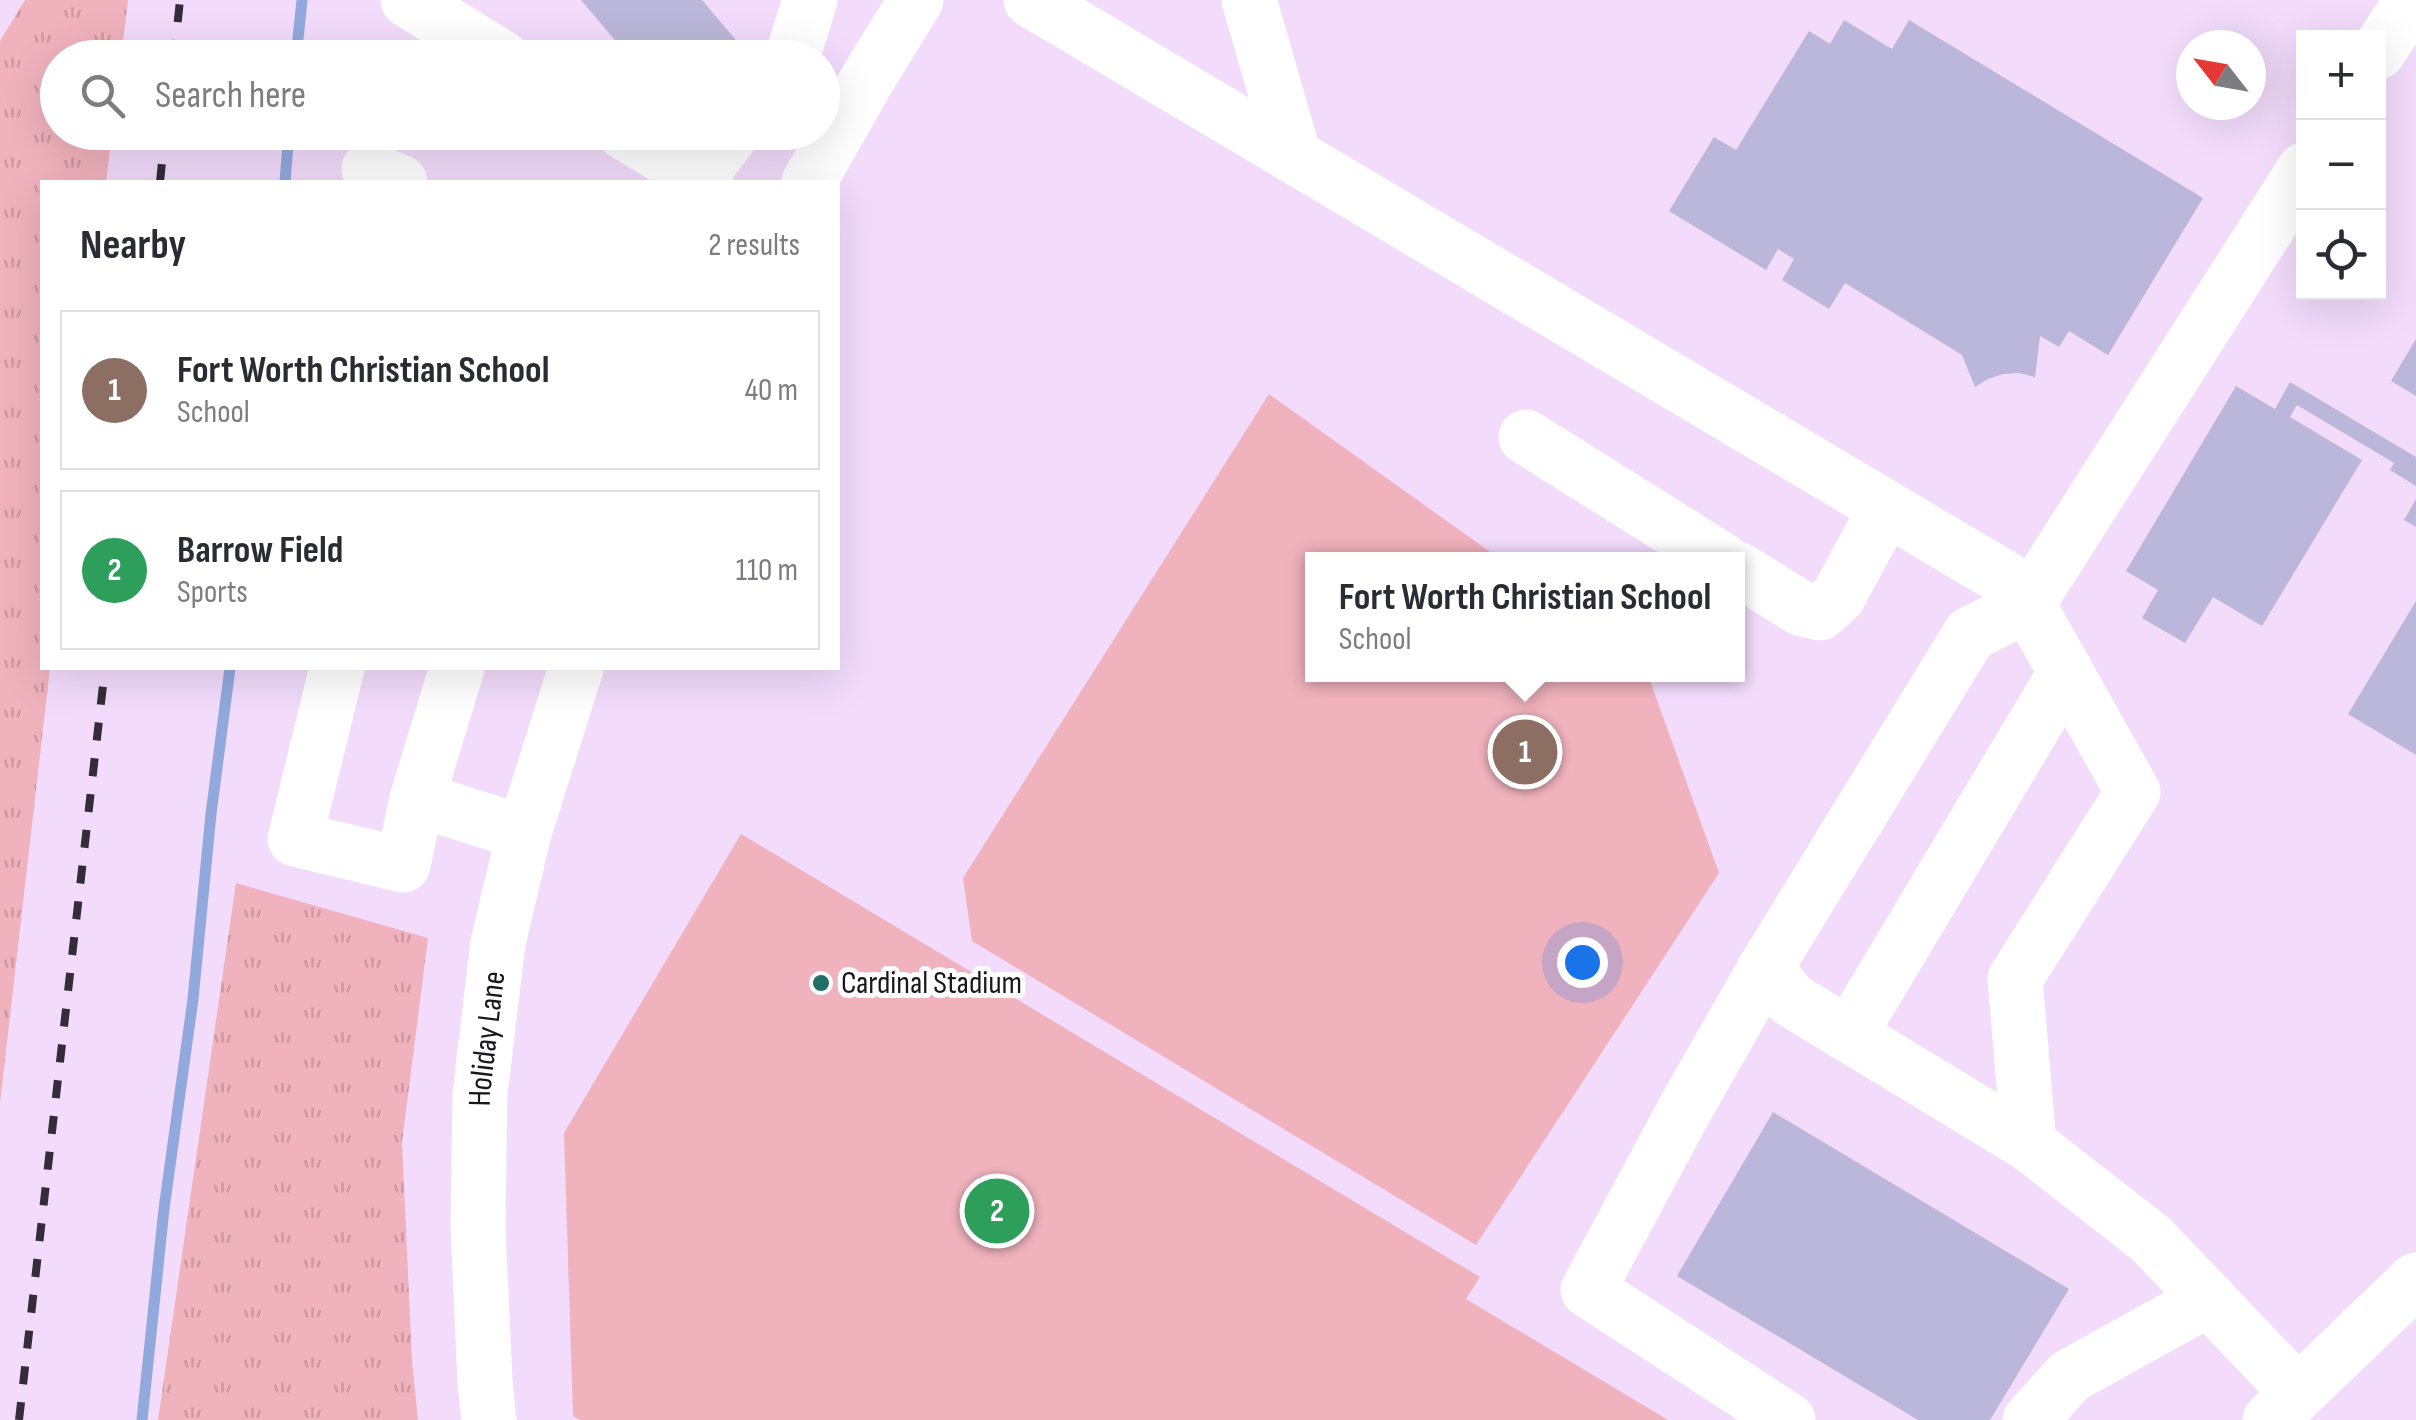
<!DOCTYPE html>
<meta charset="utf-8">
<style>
body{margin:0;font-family:"Sofia Sans Condensed",sans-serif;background:#f2f2f3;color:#2b2b33}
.controls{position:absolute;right:30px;top:30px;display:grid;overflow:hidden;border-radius:0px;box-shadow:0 10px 40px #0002}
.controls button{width:90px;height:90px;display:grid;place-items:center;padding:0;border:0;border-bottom:2px solid #e1e1e2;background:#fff;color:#2b2b33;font:50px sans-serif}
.compass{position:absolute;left:2176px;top:30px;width:90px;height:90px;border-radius:50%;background:#fff;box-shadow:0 10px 40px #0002;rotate:301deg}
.you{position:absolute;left:1582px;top:962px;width:35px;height:35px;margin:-25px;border:8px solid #fff;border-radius:50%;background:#1a73e8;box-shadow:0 0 0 15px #1a73e833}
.badge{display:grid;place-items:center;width:65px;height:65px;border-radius:50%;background:#226d68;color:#fff;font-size:32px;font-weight:700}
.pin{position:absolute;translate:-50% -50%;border:5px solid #fff;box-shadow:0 2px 10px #0006}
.popup{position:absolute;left:1305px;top:552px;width:440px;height:130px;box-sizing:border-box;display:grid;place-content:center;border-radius:0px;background:#fff;filter:drop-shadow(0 2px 8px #0005);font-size:32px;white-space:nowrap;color:#7c7c81}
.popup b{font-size:38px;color:#2b2b33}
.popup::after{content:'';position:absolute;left:50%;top:100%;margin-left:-20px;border:20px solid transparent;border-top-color:#fff}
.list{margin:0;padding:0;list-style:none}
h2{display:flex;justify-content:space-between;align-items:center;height:130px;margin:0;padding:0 40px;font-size:42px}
h2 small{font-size:32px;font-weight:400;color:#7c7c81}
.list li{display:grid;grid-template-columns:65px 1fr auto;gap:30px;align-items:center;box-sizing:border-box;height:160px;margin:0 20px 20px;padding:0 20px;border:2px solid #e1e1e2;border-radius:0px}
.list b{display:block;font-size:38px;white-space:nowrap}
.list p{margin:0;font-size:32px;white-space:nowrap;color:#7c7c81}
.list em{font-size:32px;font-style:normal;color:#7c7c81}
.icon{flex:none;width:55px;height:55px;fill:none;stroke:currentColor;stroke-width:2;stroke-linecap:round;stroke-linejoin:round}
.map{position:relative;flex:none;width:2416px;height:1420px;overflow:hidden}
.search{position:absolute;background:#fff;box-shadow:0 10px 40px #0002;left:40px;top:40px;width:800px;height:110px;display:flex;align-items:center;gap:25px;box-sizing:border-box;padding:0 35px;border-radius:55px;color:#7c7c81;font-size:38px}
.panel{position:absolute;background:#fff;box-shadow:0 10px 40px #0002;left:40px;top:180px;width:800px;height:490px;border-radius:0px}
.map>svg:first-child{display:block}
.grass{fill:url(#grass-tufts)}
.pitch{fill:#f0b2bd}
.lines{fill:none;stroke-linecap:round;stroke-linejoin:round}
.stream{stroke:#92a9dd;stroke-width:11}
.building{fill:#bbb7da}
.minor{stroke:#fff;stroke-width:55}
.rail{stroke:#352c39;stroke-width:8;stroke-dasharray:18 18;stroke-linecap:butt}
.poi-dot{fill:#226d68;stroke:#fff;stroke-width:4}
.labels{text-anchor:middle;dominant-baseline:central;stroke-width:10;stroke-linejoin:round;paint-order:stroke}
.poi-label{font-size:32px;fill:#1c141f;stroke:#fff;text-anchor:start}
.street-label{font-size:32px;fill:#1c141f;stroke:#fff}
</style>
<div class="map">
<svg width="2416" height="1420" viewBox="0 0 2416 1420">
<defs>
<pattern id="grass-tufts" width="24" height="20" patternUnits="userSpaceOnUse" patternTransform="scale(2.5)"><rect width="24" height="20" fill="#f0b2bd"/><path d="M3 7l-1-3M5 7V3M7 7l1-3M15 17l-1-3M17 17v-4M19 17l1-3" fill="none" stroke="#cd98a2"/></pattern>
</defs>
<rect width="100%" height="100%" fill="#f2dbfb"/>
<path class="grass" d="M25,0H128L121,57L58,58V132L112,133L106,182H42V668H50L0,1103V41Z
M236,883L428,938L402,1142L412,1361L418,1420H158Z"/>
<path class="pitch" d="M1269,394L1500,559L1312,560V674L1648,675L1719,873L1476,1245L972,941L963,878Z
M741,834L1480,1277L1466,1299L1668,1420H580L573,1416L564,1133Z"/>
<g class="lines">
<path class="stream" d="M296,58L302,0
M285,182L289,132
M142,1420L164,1209L193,999L211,814L230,668"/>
</g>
<path class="building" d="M581,0H702L751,58H630Z
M1844,20L1892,49L1909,20L2203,198L2108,355L2069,331L2059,347L2040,336L2035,377L2019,373L2003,374L1988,379L1975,387L1962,355L1845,283L1829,309L1782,280L1794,259L1778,249L1766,270L1669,211L1714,137L1736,150L1809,31L1830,44Z
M2416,339V396L2391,381Z
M2290,382L2416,457V486L2390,470L2394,463L2297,405L2290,417L2362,460L2262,626L2213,597L2185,643L2142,618L2158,590L2126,571L2236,386L2275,409Z
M2416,499V527L2404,520Z
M2416,601V755L2348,714Z
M1773,1112L2069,1289L1990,1420H1918L1677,1276Z"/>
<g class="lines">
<g class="minor">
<path d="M408,0L502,58"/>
<path d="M1031,0L2006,579L2032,612L2133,792L2015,979L2029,1144L2151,1239L2298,1393"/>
<path d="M1249,0L1294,156"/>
<path d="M2378,52L2412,0"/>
<path d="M792,58L810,0"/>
<path d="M624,132L706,182"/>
<path d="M369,169L400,182"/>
<path d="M698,178L733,132"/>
<path d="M809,182L868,78L916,0"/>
<path d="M1526,437L1722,560"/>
<path d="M1738,569L1802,609L1820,613L1838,597L1886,508"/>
<path d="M337,668L295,839L403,865L417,799L524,833"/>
<path d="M417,799L457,668"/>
<path d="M1766,967L1685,1109L1588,1290L1788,1420"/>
<path d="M1849,1035L2066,672"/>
<path d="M2029,1144L1790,999L1766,967L1970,634L2027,605L2304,170"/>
<path id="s1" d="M489,1420L485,1382L478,1227L480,1094L498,943L524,833L576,668"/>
<path d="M2030,1420L2070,1376L2209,1299"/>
<path d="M2270,1420L2416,1280"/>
</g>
<path class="rail" d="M174,58L180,0
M160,182L165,132
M19,1420L105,668"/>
</g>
<circle class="poi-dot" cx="821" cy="983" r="10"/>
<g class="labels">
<g class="poi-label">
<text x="841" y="983">Cardinal Stadium</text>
</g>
<g class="street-label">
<text stroke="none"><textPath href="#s1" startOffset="382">Holiday Lane</textPath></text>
</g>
</g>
</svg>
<div class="controls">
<button>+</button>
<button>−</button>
<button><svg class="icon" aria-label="locate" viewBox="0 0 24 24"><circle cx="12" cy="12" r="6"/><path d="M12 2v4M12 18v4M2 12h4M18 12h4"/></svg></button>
</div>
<svg class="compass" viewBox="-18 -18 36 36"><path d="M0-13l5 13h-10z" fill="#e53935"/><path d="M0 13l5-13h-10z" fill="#7c7c81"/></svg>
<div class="you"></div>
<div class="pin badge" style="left:1525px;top:752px;background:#8d6e63">1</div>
<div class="popup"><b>Fort Worth Christian School</b>School</div>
<div class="pin badge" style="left:997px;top:1211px;background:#2e9e5b">2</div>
<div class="search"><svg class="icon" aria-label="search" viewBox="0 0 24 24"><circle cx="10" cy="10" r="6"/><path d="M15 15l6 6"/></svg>Search here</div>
<section class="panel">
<h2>Nearby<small>2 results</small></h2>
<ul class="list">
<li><span class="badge" style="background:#8d6e63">1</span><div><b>Fort Worth Christian School</b><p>School</p></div><em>40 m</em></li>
<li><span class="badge" style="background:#2e9e5b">2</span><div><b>Barrow Field</b><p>Sports</p></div><em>110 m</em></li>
</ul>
</section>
</div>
